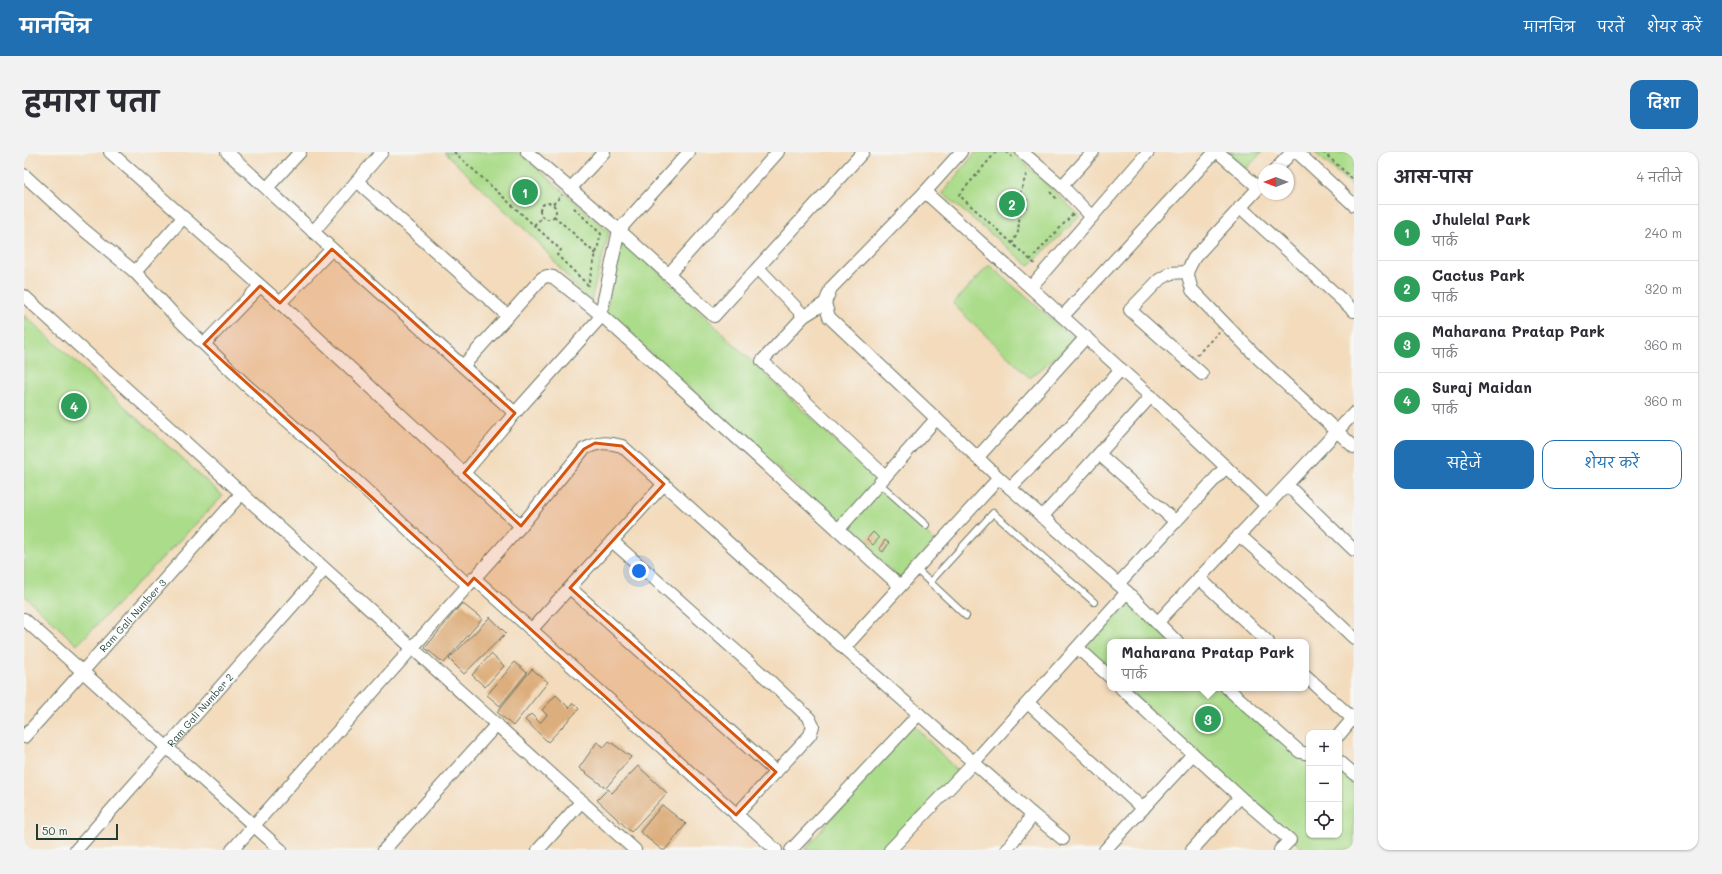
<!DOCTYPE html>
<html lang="hi">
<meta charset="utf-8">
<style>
body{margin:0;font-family:Mali,"Playpen Sans Deva",sans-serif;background:#f2f2f3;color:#2b2b33}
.controls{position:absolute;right:12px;bottom:12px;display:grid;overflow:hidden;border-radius:8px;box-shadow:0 1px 3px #0004}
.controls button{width:36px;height:36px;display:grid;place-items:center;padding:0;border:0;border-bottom:1px solid #e1e1e2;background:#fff;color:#2b2b33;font:20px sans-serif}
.compass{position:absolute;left:1234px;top:12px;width:36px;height:36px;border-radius:50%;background:#fff;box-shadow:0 1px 3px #0004;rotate:270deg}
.scale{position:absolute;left:12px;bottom:10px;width:82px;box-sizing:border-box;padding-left:4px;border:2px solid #1f3d34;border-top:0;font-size:11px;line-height:14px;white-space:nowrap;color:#1f3d34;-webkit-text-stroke:3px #f6f6f2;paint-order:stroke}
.you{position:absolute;left:615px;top:419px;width:14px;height:14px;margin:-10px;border:3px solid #fff;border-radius:50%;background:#1a73e8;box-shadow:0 0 0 6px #1a73e833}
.badge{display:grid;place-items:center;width:26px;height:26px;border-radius:50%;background:#1f6fb2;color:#fff;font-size:13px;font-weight:700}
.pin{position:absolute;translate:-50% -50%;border:2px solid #fff;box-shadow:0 1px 4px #0006}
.popup{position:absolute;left:1083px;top:487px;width:202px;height:52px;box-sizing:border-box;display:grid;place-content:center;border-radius:8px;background:#fff;filter:drop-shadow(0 1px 3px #0005);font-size:13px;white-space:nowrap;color:#7c7c81}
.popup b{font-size:15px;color:#2b2b33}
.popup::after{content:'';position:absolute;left:50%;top:100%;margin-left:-8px;border:8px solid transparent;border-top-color:#fff}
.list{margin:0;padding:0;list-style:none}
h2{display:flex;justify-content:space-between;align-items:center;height:52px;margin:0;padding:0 16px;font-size:17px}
h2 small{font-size:13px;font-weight:400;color:#7c7c81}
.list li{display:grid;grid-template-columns:26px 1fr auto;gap:12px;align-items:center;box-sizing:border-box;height:56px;padding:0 16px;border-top:1px solid #e1e1e2}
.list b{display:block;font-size:15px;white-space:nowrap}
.list p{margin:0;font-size:13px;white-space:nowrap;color:#7c7c81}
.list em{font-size:13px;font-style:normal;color:#7c7c81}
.actions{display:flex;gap:8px;padding:12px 16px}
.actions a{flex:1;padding:9px 0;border:1px solid #1f6fb2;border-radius:12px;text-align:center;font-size:14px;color:#1f6fb2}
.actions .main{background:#1f6fb2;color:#fff}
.icon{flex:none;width:22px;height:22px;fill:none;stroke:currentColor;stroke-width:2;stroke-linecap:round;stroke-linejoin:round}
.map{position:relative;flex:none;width:1330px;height:698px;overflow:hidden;border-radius:12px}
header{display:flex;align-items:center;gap:24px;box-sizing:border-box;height:56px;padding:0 20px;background:#1f6fb2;color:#fff}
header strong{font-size:19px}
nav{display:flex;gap:22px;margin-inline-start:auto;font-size:14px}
.intro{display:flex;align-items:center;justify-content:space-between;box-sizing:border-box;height:96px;padding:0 24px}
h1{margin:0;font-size:28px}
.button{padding:10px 18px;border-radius:12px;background:#1f6fb2;color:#fff;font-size:14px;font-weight:700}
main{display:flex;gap:24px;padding:0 24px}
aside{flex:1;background:#fff;border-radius:12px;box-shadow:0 1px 3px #0004}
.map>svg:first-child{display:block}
.green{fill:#abdc8a;stroke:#658c5f}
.building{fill:#ddae7d}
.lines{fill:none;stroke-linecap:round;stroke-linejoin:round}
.service-casing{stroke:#697464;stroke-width:8}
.minor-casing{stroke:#697464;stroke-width:14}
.path{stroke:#697464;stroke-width:2;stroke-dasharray:3 3;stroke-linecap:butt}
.service{stroke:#fff;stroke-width:6}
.minor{stroke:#fff;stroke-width:12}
.marked{fill:#d45610;fill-opacity:0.2;stroke:#d45610;stroke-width:3;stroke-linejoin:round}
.labels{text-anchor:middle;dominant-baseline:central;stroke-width:3.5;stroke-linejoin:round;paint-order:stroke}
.street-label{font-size:10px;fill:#1f3d34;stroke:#f6f6f2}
</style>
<header>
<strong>मानचित्र</strong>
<nav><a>मानचित्र</a><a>परतें</a><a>शेयर करें</a></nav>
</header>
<div class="intro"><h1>हमारा पता</h1><a class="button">दिशा</a></div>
<main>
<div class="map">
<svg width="1330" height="698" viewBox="0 0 1330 698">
<rect width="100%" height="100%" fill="#f6f6f2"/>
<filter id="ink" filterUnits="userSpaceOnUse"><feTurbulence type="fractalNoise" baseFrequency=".025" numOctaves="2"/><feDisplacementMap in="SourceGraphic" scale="8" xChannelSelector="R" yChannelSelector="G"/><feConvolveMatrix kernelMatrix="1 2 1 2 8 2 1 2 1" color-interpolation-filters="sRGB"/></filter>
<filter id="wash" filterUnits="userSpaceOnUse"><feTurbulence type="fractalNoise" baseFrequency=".012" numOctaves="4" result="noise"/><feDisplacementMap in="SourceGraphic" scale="16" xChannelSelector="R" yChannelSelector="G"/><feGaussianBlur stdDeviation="0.9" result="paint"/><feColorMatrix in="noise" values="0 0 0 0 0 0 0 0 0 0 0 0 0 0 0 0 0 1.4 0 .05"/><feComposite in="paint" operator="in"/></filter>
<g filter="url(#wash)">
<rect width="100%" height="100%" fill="#f3dbbc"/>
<path class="green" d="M420,0H495L585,80L566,152L513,89Z
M952,0H989L1056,64L1005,114L918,41Z
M1202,0H1238L1222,17Z
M1290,0H1330V35Z
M599,86L853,329L856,336L911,390L875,426L581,160Z
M965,113L1052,188L1006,226L929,152Z
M0,163L199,344L53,493L0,443Z
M1104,447L1146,490H1086V521L1060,497Z
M1102,536H1196L1285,611V683H1315V612L1330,629V698H1280Z
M887,570L937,623L856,698H781Z"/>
<g id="blocks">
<path class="building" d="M849,380L855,386L849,393L843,387Z
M861,388L865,391L859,400L855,397Z
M438,451L458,467L420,511L401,496Z
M466,465L482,481L440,522L425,507Z
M467,502L480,514L461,535L448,523Z
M491,510L503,521L476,554L463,543Z
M508,517L524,530L489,574L473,560Z
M532,543L545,556L549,551L555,557L524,590L501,568L507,562L516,571L523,563L518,558Z
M585,589L607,605L582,636L555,616L573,590L580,595Z
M614,614L643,641L607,680L573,648L584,637L588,641Z
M638,653L662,672L641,698H638L616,680Z"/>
</g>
</g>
<g filter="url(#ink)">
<use href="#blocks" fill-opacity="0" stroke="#697464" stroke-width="1"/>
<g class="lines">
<g class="service-casing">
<path id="service" d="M855,331L902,373
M892,417L942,464
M906,430L969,361L1070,450"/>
</g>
<g class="minor-casing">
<g id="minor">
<path d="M86,0L256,151L497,374"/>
<path d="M203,0L308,97L491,261"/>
<path d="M503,0L595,78L690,164L839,0"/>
<path d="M937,0L901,40L807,136L801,151L805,165L975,326L1103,440L1153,490"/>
<path d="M998,0L1038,34L1068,65"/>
<path d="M1194,0L1235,36"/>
<path d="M1273,0L1330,53"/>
<path d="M1251,18L1268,0"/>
<path d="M0,23L60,78L111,120L159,66"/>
<path d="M333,29L484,164"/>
<path d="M1240,30L1170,106L1163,120L1168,138L1235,207L1330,295"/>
<path d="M1038,34L1069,0"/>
<path d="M243,36L276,0"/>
<path d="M546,37L580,0"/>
<path d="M901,40L1145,261L1243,354"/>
<path d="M1216,55L1330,159"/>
<path d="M289,80L358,0"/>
<path d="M734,116L780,164"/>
<path d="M111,120L153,166L222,233L328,325L444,433"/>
<path d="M1163,120L1147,121L1135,128L1106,158L1178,222"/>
<path d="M644,123L754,0"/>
<path d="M1007,135L1124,0"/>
<path d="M0,144L611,698"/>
<path d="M256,151L308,97"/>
<path d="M801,151L780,164L738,209L861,324"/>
<path d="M1039,164L1191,0"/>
<path d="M180,192L236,134"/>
<path d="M439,214L518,126L523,124L529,125L576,162L876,434"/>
<path d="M1075,302L1152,370"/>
<path d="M953,306L1062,185"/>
<path d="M440,321L491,261L574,168L579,152L595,78L665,0"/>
<path d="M1263,333L1330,398"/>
<path d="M986,336L1045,276L1097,217"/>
<path d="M1018,365L1127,244"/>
<path d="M814,378L912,267"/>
<path d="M1215,383L1295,453L1330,486"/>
<path d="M588,389L748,531L785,566L789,574L786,583L712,663"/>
<path d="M450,426L752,698"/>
<path d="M1175,426L1244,490"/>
<path d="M1094,432L1202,315"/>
<path d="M546,436L752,620"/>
<path d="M0,467L257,698"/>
<path d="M1133,471L1330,261"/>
<path d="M507,478L640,332"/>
<path d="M820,496L975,326"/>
<path d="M1054,496L1086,525"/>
<path d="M1282,524L1329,567"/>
<path d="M1097,536L1216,645L1266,688L1256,698"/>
<path d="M1203,536L1276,600L1285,602"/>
<path d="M1004,551L1119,657"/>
<path d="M1315,583L1330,565"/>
<path id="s1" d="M0,585L218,341"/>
<path d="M1315,609L1330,622"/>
<path id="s2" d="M52,698L300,418"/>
<path d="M208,698L497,374L560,297C574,290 583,290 598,294L820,496L1007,661L1039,687"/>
<path d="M360,698L473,572"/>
<path d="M514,698L558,649"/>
<path d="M767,698L895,562"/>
<path d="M866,698L950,610L1103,440"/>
<path d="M982,698L1004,670L1007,661"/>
<path d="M1081,698L1169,602"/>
<path d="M1168,698L1216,645"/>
</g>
</g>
<path class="path" d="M430,0L537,98L533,103L564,133L577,82L548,54
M972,0L935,43L1012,113
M982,0L988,5
M1299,0L1330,28
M1026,40L1033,47
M985 51a9 9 0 1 1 18 0a9 9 0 1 1-18 0Z
M996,42L1003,20
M516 59a8 8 0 1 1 16 0a8 8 0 1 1-16 0Z
M529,52L538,43
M530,64L572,102
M510,73L519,65
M988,92L994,80L996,60
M1006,108L1049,62
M1173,203L1195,180"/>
<use href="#service" class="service"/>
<use href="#minor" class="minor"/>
</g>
</g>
<path class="marked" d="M308,97L491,261L440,321L497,374L560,297L571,291L598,294L640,332L546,436L752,620L712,663L450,426L444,433L180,192L236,134L256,151Z"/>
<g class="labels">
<g class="street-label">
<text stroke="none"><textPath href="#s1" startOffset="163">Ram Gali Number 3</textPath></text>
<text stroke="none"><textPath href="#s2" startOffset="187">Ram Gali Number 2</textPath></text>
</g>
</g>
</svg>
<div class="controls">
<button>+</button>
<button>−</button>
<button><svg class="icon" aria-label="locate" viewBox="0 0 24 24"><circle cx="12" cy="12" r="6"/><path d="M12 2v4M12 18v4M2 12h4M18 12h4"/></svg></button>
</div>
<svg class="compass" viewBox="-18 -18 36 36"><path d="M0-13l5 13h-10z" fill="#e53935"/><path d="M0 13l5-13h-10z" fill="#7c7c81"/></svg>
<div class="scale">50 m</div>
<div class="you"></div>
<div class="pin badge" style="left:501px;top:40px;background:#2e9e5b">1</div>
<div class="pin badge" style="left:988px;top:52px;background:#2e9e5b">2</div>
<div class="pin badge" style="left:1184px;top:567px;background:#2e9e5b">3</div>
<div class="popup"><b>Maharana Pratap Park</b>पार्क</div>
<div class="pin badge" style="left:50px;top:254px;background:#2e9e5b">4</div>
</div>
<aside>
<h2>आस-पास<small>4 नतीजे</small></h2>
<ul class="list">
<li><span class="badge" style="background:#2e9e5b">1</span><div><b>Jhulelal Park</b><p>पार्क</p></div><em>240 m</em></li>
<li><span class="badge" style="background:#2e9e5b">2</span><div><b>Cactus Park</b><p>पार्क</p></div><em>320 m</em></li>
<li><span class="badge" style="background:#2e9e5b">3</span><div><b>Maharana Pratap Park</b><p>पार्क</p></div><em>360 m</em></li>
<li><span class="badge" style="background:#2e9e5b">4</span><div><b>Suraj Maidan</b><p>पार्क</p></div><em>360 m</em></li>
</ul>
<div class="actions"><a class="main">सहेजें</a><a>शेयर करें</a></div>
</aside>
</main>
